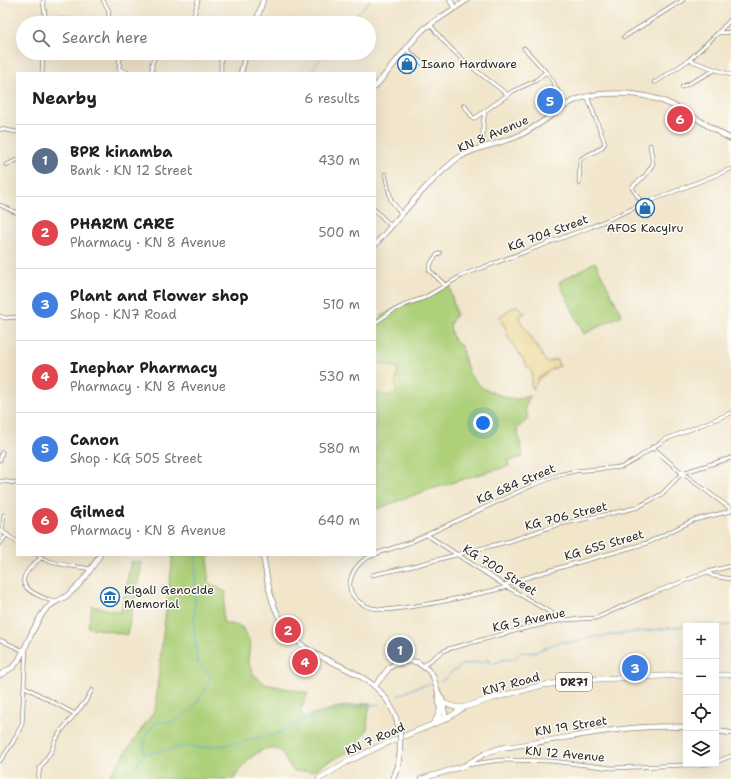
<!DOCTYPE html>
<meta charset="utf-8">
<style>
body{margin:0;font-family:"Shantell Sans",sans-serif;background:#f2f2f2;color:#202124}
.controls{position:absolute;right:12px;bottom:12px;display:grid;overflow:hidden;border-radius:0px;box-shadow:0 4px 16px #0002}
.controls button{width:36px;height:36px;display:grid;place-items:center;padding:0;border:0;border-bottom:1px solid #e0e0e0;background:#fff;color:#202124;font:20px sans-serif}
.you{position:absolute;left:483px;top:423px;width:14px;height:14px;margin:-10px;border:3px solid #fff;border-radius:50%;background:#1a73e8;box-shadow:0 0 0 6px #1a73e833}
.badge{display:grid;place-items:center;width:26px;height:26px;border-radius:50%;background:#b45309;color:#fff;font-size:13px;font-weight:700}
.pin{position:absolute;translate:-50% -50%;border:2px solid #fff;box-shadow:0 1px 4px #0006}
.list{margin:0;padding:0;list-style:none}
h2{display:flex;justify-content:space-between;align-items:center;height:52px;margin:0;padding:0 16px;font-size:17px}
h2 small{font-size:13px;font-weight:400;color:#757577}
.list li{display:grid;grid-template-columns:26px 1fr auto;gap:12px;align-items:center;box-sizing:border-box;height:72px;padding:0 16px;border-top:1px solid #e0e0e0}
.list b{display:block;font-size:15px;white-space:nowrap}
.list p{margin:0;font-size:13px;white-space:nowrap;color:#757577}
.list em{font-size:13px;font-style:normal;color:#757577}
.icon{flex:none;width:22px;height:22px;fill:none;stroke:currentColor;stroke-width:2;stroke-linecap:round;stroke-linejoin:round}
.map{position:relative;flex:none;width:731px;height:779px;overflow:hidden}
.search{position:absolute;background:#fff;box-shadow:0 4px 16px #0002;left:16px;top:16px;width:360px;height:44px;display:flex;align-items:center;gap:10px;box-sizing:border-box;padding:0 14px;border-radius:22px;color:#757577;font-size:15px}
.panel{position:absolute;background:#fff;box-shadow:0 4px 16px #0002;left:16px;top:72px;width:360px;height:484px;border-radius:0px}
.map>svg:first-child{display:block}
.green{fill:#add079;stroke:#6c7e52}
.sand{fill:#eeda9e;stroke:#8c8264}
.lines{fill:none;stroke-linecap:round;stroke-linejoin:round}
.stream{stroke:#5ea8d6;stroke-width:1}
.street-casing{stroke:#8e887a;stroke-width:4.5}
.secondary-casing{stroke:#8e887a;stroke-width:6}
.primary-casing{stroke:#8e887a;stroke-width:6}
.street{stroke:#fff;stroke-width:3}
.secondary{stroke:#fff;stroke-width:4.5}
.primary{stroke:#fff;stroke-width:5}
.secondary-bridge-casing{stroke:#8e887a;stroke-width:6;stroke-linecap:butt}
.secondary-bridge{stroke:#fff;stroke-width:4.5}
.labels{text-anchor:middle;dominant-baseline:central;stroke-width:3;stroke-linejoin:round;paint-order:stroke}
.shield{fill:#fdfcf7;stroke:#6a6a68;stroke-width:1}
.shield-label{font-size:11px;font-weight:bold;fill:#2b2b2b}
.poi-label{font-size:12px;fill:#2b2b2b;stroke:#fdfcf7;text-anchor:start}
.street-label{font-size:12px;fill:#2b2b2b;stroke:#fdfcf7}
</style>
<div class="map">
<svg width="731" height="779" viewBox="0 0 731 779">
<rect width="100%" height="100%" fill="#fdfcf7"/>
<filter id="ink" filterUnits="userSpaceOnUse"><feTurbulence type="fractalNoise" baseFrequency=".025" numOctaves="2"/><feDisplacementMap in="SourceGraphic" scale="8" xChannelSelector="R" yChannelSelector="G"/><feConvolveMatrix kernelMatrix="1 2 1 2 8 2 1 2 1" color-interpolation-filters="sRGB"/></filter>
<filter id="wash" filterUnits="userSpaceOnUse"><feTurbulence type="fractalNoise" baseFrequency=".012" numOctaves="4" result="noise"/><feDisplacementMap in="SourceGraphic" scale="16" xChannelSelector="R" yChannelSelector="G"/><feGaussianBlur stdDeviation="0.9" result="paint"/><feColorMatrix in="noise" values="0 0 0 0 0 0 0 0 0 0 0 0 0 0 0 0 0 1.4 0 .05"/><feComposite in="paint" operator="in"/></filter>
<g filter="url(#wash)">
<rect width="100%" height="100%" fill="#f1e5ca"/>
<path class="green" d="M595,262L622,315L584,334L559,282Z
M449,284L456,314L450,324C451,333 452,341 461,346L469,374L484,389L507,398L517,399L530,396L525,408L528,418L526,421L517,428L523,457L508,461L509,466C463,479 418,492 375,510V393L389,396L396,392L395,385L398,370L396,367L375,363V322L385,314L400,306L427,298Z
M173,555H208V583L226,592L223,614V622L242,627L250,643L248,662L254,675L265,684L308,693L300,711L304,717L334,708L370,703L368,716L367,730L361,738L360,744L346,753L322,765L313,771H294L288,764L281,751C278,750 273,748 269,748C255,750 241,767 234,779H107L155,710L162,643Z
M131,561L142,563L127,635L88,627L92,606L121,612Z"/>
<path class="sand" d="M516,305L525,313L518,317L547,363L556,359L560,366L554,368L539,378L533,389L531,385L532,373L507,336L506,329L499,317Z
M375,363L396,367L398,370L395,385L396,392C391,398 382,395 375,393Z"/>
<g class="lines">
<path class="stream" d="M349,23L370,0
M310,73L324,53
M689,626L702,624L716,626
M716,626L731,625
M441,681L445,679L454,670H457L461,665L479,662L481,663L484,661L489,660V663L491,665L502,660L514,659L522,652L532,653L559,642H577L587,638L686,626
M398,696L414,688L430,684
M144,754C143,737 145,733 157,722H175L192,709L206,689L210,675L197,662L194,631L196,555
M127,779L144,754L188,746L200,748L239,743L264,736L275,735L293,725L327,713L379,704"/>
</g>
</g>
<g filter="url(#ink)">
<g class="lines">
<g class="street-casing">
<path id="street" d="M43,0L46,23
M103,0L109,11L108,23
M46,19L70,20L79,23
M192,23L198,0
M430,24C451,54 480,73 508,95
M718,33L731,32
M624,37L683,0
M524,48L546,72L552,80L565,105
M406,49L424,65
M120,53L119,69L129,73
M689,60L731,75
M42,73L43,53
M152,73V64L156,53
M221,73V53
M654,82H656L689,60L718,33L731,19
M682,87L715,70
M464,105L473,118H475L485,111
M0,129L17,132
M483,148V125L485,111L513,91L535,81L546,72
M6,165L17,160
M385,174L391,200L402,215
M579,184L580,160C587,153 601,152 605,143L587,96
M643,204L632,188L633,186L645,176L653,164L650,145
M0,205L17,213
M375,210L391,226
M440,253C434,256 430,264 429,270L445,285
M0,316L5,318L17,317
M375,323L391,312L409,303L424,298L463,275L591,227L643,204L731,169
M652,447L682,473L731,509
M0,460L2,452
M0,481L17,483
M0,530L17,542
M2,531L4,515
M427,535L504,585L563,620
M0,544L7,534
M375,554L411,542L533,485L559,475L575,471L622,467L635,460L664,440L731,413
M38,555C49,565 76,566 91,569
M374,555C362,559 355,566 351,578C345,596 363,608 379,609C391,611 403,608 415,606C446,602 477,594 508,587
M41,558C10,582 24,591 54,602
M707,572L713,576L731,579
M372,575L409,567L510,541L556,525L627,510L638,507L662,494L682,473L731,458
M504,585L541,573L647,543L694,520L731,511
M0,640L24,651
M423,666L440,653L448,649L522,629L563,620L596,618L648,595L707,572L731,566
M25,687L75,714
M0,761L13,742L22,724L26,647
M716,762L731,756
M467,765L500,760L551,761L612,768L710,764
M38,779L40,768L52,750L55,741L61,731L85,702L92,690"/>
</g>
<g class="secondary-casing">
<path id="secondary" d="M450,0L455,8
M256,23L263,0
M241,73L246,53
M375,87L416,37L425,28L467,0
M375,245C400,216 425,185 454,161C472,147 496,145 516,137C534,129 549,117 565,106C585,91 630,91 653,98C681,105 705,126 731,139
M263,555C267,576 269,601 281,620C288,631 297,642 307,649C315,655 324,658 332,662C363,676 389,689 398,725
M0,675L13,667L18,661C28,644 34,623 46,609C53,602 62,600 69,594C83,583 91,569 100,555
M375,686L389,668L393,665L408,661L417,662L428,670L433,676L438,692L442,699L446,719
M438,692L441,721
M716,731L731,733
M393,779L398,766L400,751
M421,779L464,766L486,753L501,748C563,740 623,723 686,727"/>
</g>
<g class="primary-casing">
<path id="primary" d="M716,675H731
M443,703L455,707H464
M433,724L437,718L440,711
M319,779L345,763L380,746L446,719L465,707L490,699L543,685L598,679L686,675"/>
</g>
<use href="#street" class="street"/>
<use href="#secondary" class="secondary"/>
<use href="#primary" class="primary"/>
<g class="secondary-bridge-casing">
<path id="secondary-bridge" d="M398,725L400,734V751"/>
</g>
<use href="#secondary-bridge" class="secondary-bridge"/>
</g>
</g>
<defs>
<g id="shop-ring" transform="scale(1)"><circle r="9.5" fill="#fdfcf7" stroke="#1f6fb2" stroke-width="1.5"/><path d="M-5-2.5h2.3a2.7 3.5 0 0 1 5.4 0H5L5.5 6h-11ZM-1.5-2.5h3a1.5 2.3 0 0 0-3 0Z" fill="#1f6fb2"/></g>
<g id="museum-ring" transform="scale(1)"><circle r="9.5" fill="#fdfcf7" stroke="#1f6fb2" stroke-width="1.5"/><path d="M0-6L6-3V-2H-6V-3ZM-5-1h2V3h-2ZM-1-1h2V3h-2ZM3-1h2V3H3ZM-6 4H6V6H-6Z" fill="#1f6fb2"/></g>
</defs>
<g fill-rule="evenodd">
<use href="#shop-ring" x="407" y="64"/>
<use href="#shop-ring" x="645" y="208"/>
<use href="#museum-ring" x="110" y="597"/>
</g>
<g class="labels">
<rect class="shield" x="556" y="673" width="36" height="18" rx="3"/>
<g class="shield-label">
<text x="574" y="682">DR71</text>
</g>
<g class="poi-label">
<text x="421" y="64">Isano Hardware</text>
<text x="645" y="228" text-anchor="middle">AFOS Kacyiru</text>
<text x="124" y="590">Kigali Genocide<tspan x="124" dy="14">Memorial</tspan></text>
</g>
<g class="street-label">
<text transform="translate(493 134) rotate(-23)">KN 8 Avenue</text>
<text transform="translate(548 233) rotate(-20)">KG 704 Street</text>
<text transform="translate(516 484) rotate(-23)">KG 684 Street</text>
<text transform="translate(566 516) rotate(-14)">KG 706 Street</text>
<text transform="translate(604 545) rotate(-16)">KG 655 Street</text>
<text transform="translate(500 570) rotate(32)">KG 700 Street</text>
<text transform="translate(529 620) rotate(-12)">KG 5 Avenue</text>
<text transform="translate(511 684) rotate(-15)">KN7 Road</text>
<text transform="translate(571 726) rotate(-9)">KN 19 Street</text>
<text transform="translate(375 739) rotate(-24)">KN 7 Road</text>
<text transform="translate(565 754) rotate(5)">KN 12 Avenue</text>
</g>
</g>
</svg>
<div class="controls">
<button>+</button>
<button>−</button>
<button><svg class="icon" aria-label="locate" viewBox="0 0 24 24"><circle cx="12" cy="12" r="6"/><path d="M12 2v4M12 18v4M2 12h4M18 12h4"/></svg></button>
<button><svg class="icon" aria-label="layers" viewBox="0 0 24 24"><path d="M12 4l9 5-9 5-9-5zM3 14l9 5 9-5"/></svg></button>
</div>
<div class="you"></div>
<div class="pin badge" style="left:400px;top:650px;background:#5c6f8a">1</div>
<div class="pin badge" style="left:288px;top:630px;background:#e0444e">2</div>
<div class="pin badge" style="left:635px;top:668px;background:#3f7fe0">3</div>
<div class="pin badge" style="left:305px;top:662px;background:#e0444e">4</div>
<div class="pin badge" style="left:550px;top:101px;background:#3f7fe0">5</div>
<div class="pin badge" style="left:680px;top:119px;background:#e0444e">6</div>
<div class="search"><svg class="icon" aria-label="search" viewBox="0 0 24 24"><circle cx="10" cy="10" r="6"/><path d="M15 15l6 6"/></svg>Search here</div>
<section class="panel">
<h2>Nearby<small>6 results</small></h2>
<ul class="list">
<li><span class="badge" style="background:#5c6f8a">1</span><div><b>BPR kinamba</b><p>Bank · KN 12 Street</p></div><em>430 m</em></li>
<li><span class="badge" style="background:#e0444e">2</span><div><b>PHARM CARE</b><p>Pharmacy · KN 8 Avenue</p></div><em>500 m</em></li>
<li><span class="badge" style="background:#3f7fe0">3</span><div><b>Plant and Flower shop</b><p>Shop · KN7 Road</p></div><em>510 m</em></li>
<li><span class="badge" style="background:#e0444e">4</span><div><b>Inephar Pharmacy</b><p>Pharmacy · KN 8 Avenue</p></div><em>530 m</em></li>
<li><span class="badge" style="background:#3f7fe0">5</span><div><b>Canon</b><p>Shop · KG 505 Street</p></div><em>580 m</em></li>
<li><span class="badge" style="background:#e0444e">6</span><div><b>Gilmed</b><p>Pharmacy · KN 8 Avenue</p></div><em>640 m</em></li>
</ul>
</section>
</div>
